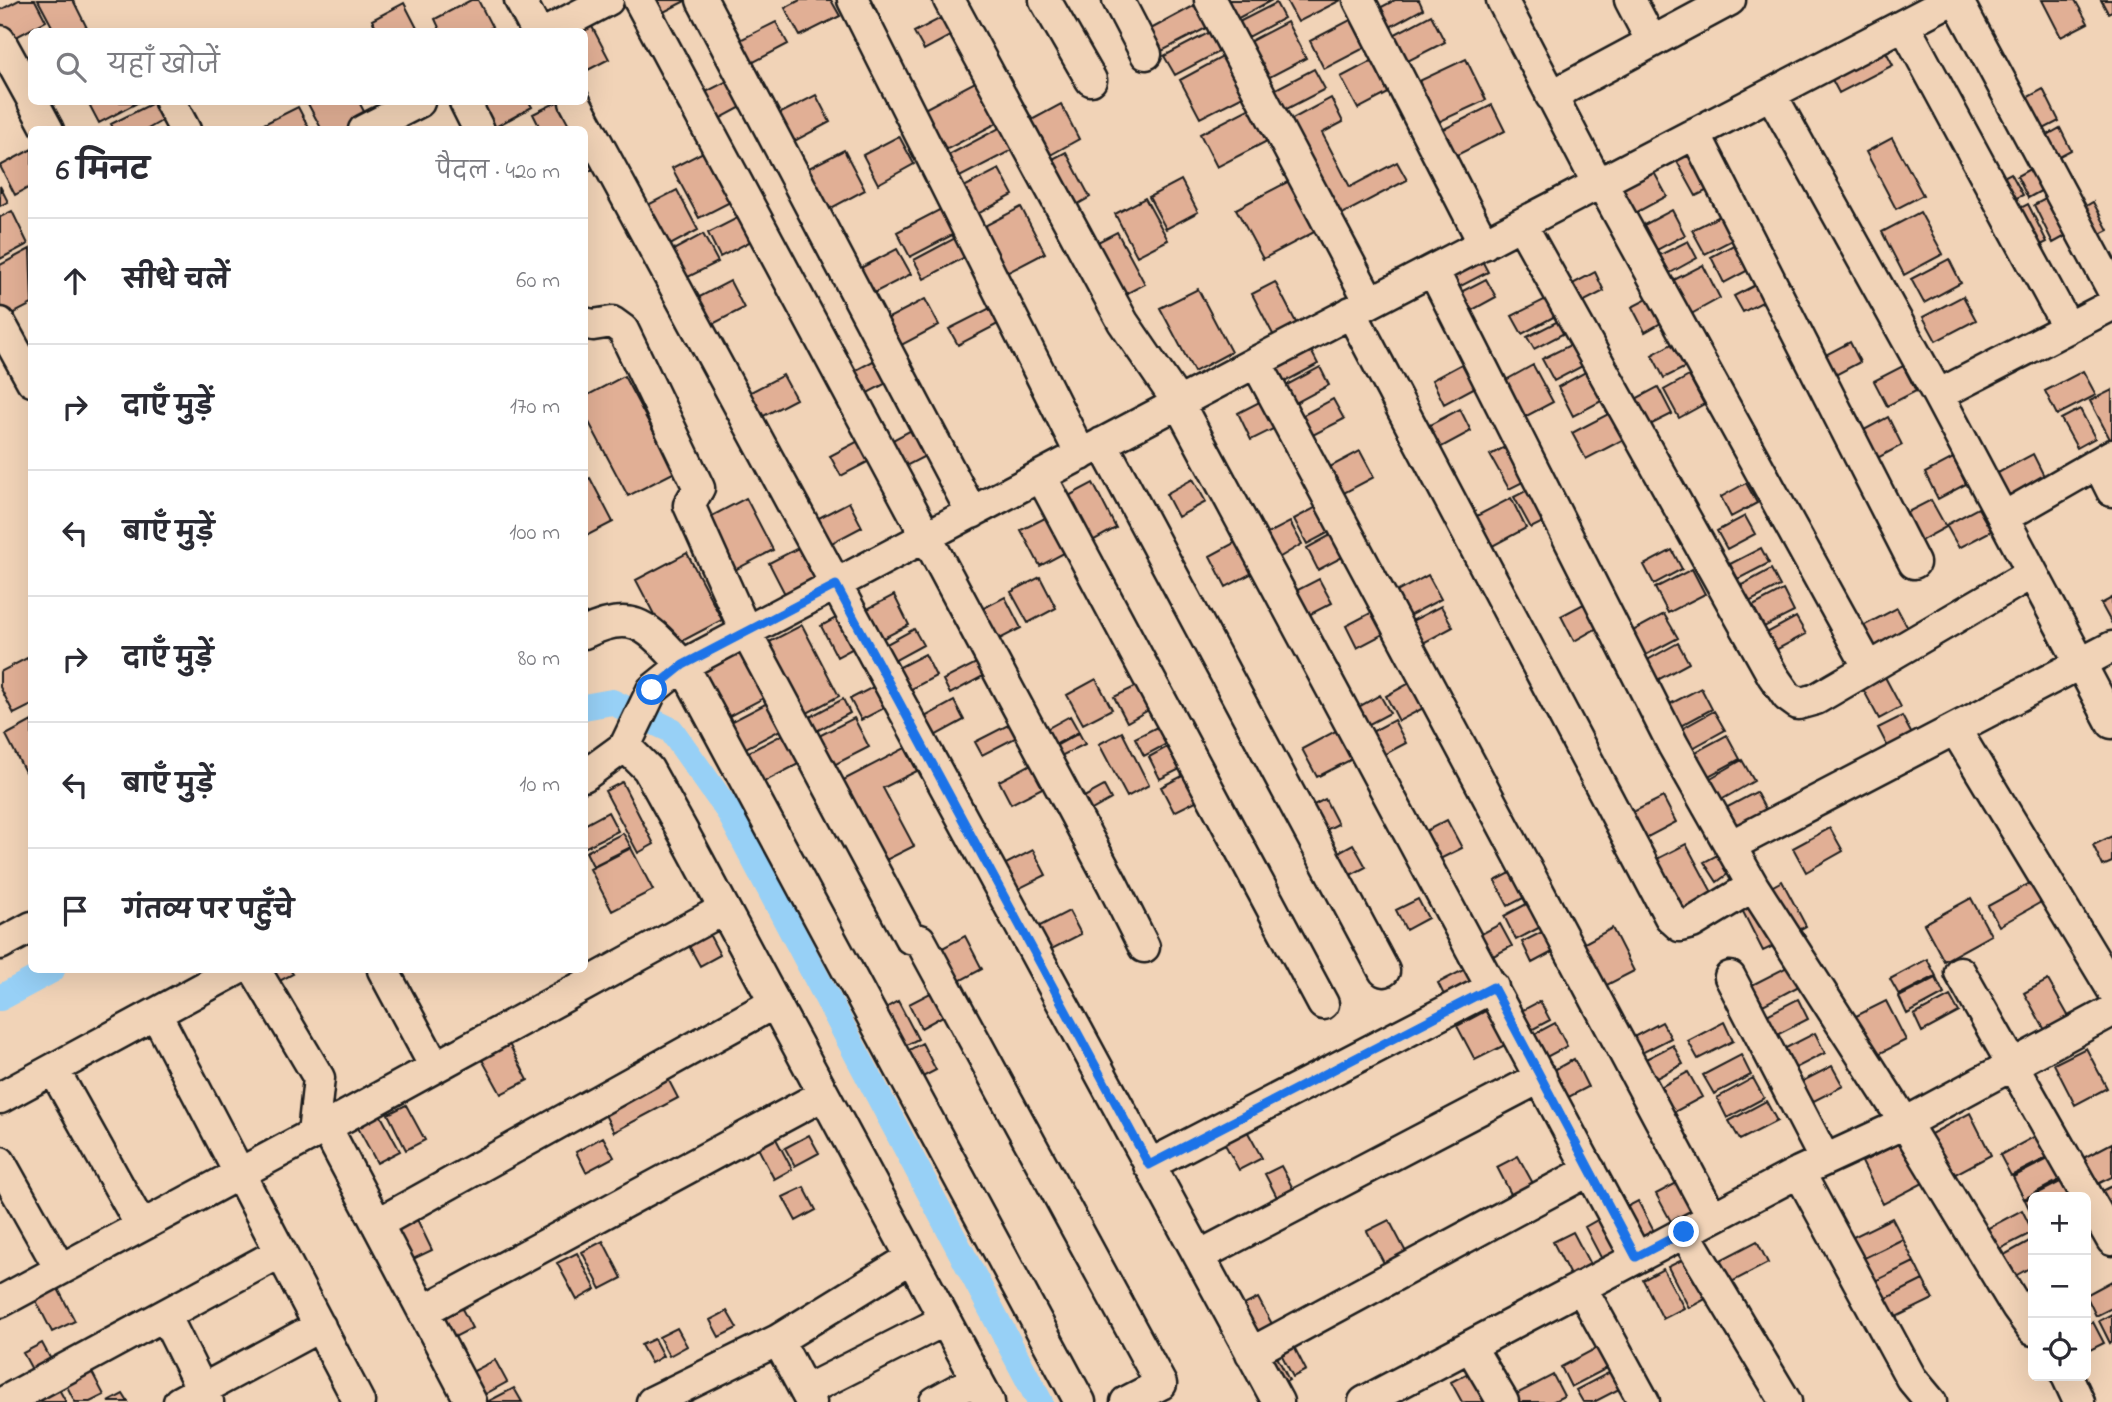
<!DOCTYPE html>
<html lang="hi">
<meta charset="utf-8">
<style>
body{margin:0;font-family:"Indie Flower","Playpen Sans Deva",sans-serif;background:#f2f2f3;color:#2b2b33}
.controls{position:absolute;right:21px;bottom:21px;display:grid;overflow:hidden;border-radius:10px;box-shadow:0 7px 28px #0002}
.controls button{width:63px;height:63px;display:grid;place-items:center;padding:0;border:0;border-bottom:2px solid #e1e1e2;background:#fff;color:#2b2b33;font:35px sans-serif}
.stop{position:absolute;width:21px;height:21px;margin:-16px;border:5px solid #1a73e8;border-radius:50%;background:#fff}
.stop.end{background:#1a73e8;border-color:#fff;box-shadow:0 2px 7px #0008}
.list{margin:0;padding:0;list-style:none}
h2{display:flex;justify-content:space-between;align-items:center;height:91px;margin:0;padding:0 28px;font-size:30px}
h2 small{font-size:23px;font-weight:400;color:#7c7c81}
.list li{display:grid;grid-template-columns:46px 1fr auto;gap:21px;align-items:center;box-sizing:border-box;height:126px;padding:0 28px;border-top:2px solid #e1e1e2}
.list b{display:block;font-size:26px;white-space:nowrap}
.list em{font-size:23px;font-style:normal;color:#7c7c81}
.icon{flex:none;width:38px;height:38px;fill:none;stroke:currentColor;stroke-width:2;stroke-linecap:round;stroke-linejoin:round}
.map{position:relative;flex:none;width:2112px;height:1402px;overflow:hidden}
.search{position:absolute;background:#fff;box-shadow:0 7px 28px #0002;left:28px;top:28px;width:560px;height:77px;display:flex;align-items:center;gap:18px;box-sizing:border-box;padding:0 24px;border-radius:10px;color:#7c7c81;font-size:26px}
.panel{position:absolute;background:#fff;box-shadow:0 7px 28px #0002;left:28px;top:126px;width:560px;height:847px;border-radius:10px}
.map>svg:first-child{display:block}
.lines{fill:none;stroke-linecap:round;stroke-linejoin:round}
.canal{stroke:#97d0f6;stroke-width:26}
.building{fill:#e1af95;stroke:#1c1c1c;stroke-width:2}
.minor-casing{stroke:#1c1c1c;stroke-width:35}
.minor{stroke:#f1d3b7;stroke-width:30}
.route{stroke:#1a73e8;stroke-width:9}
</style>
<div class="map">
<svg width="2112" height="1402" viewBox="0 0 2112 1402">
<rect width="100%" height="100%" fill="#f1d3b7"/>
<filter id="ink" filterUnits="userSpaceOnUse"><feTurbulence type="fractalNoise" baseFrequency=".0143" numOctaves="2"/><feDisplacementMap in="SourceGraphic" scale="14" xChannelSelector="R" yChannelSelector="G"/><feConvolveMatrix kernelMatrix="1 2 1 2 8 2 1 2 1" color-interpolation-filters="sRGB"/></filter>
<g filter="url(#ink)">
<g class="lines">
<path class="canal" d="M584,707L612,702L671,730L729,812L1040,1402
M0,998L52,970"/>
</g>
<path class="building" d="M19,0H35L46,21L7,42L0,29V10Z
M38,0H73L89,32H55Z
M471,0H478L492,27L483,32H441L435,19Z
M650,0H687L658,15Z
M800,0H831L840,16L800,36L785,8Z
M1219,0H1272L1231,22Z
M1286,0H1341L1298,22Z
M1395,0H1419L1423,9L1381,32L1370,13Z
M2042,0H2075L2088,23L2061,37Z
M2101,0H2112V11L2108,13Z
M1201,2L1212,25L1160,52L1149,30Z
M404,3L419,32H378L372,20Z
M1276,3L1284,18L1243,40L1235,24Z
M1431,15L1445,42L1398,66L1384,40Z
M1356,17L1370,45L1324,69L1310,41Z
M941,18L950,36L924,50L914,32Z
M588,19L609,59L584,72V32H566Z
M776,22L788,44L746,66L734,43Z
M1287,22L1306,58L1264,80L1245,44Z
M1214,30L1224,49L1175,75L1164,56Z
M1882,44L1893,65L1839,93L1828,72Z
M1226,55L1247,94L1200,118L1180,80Z
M1379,57L1396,89L1358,109L1341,77Z
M1466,59L1486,100L1432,125L1413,84Z
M1314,69L1325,89L1281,112L1270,92Z
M733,78L747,104L710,124L696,97Z
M977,81L999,122L934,156L913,115Z
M2043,89L2059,121L2036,133L2019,102Z
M816,95L830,122L789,144L775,116Z
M1331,98L1343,122L1322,133L1350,187L1397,162L1407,180L1333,219L1283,124Z
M88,102H139L99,123Z
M155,102L165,119L146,130H114L111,124Z
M307,102H359L368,119L347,130H322Z
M475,102H529L532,107L490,130Z
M557,102H564L576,125L568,130H541L533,114Z
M1061,104L1079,139L1045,158L1026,123Z
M1492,105L1505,131L1449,159L1436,133Z
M1254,106L1271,139L1217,167L1200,134Z
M298,107L310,130L254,129Z
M1003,126L1014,149L952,181L941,159Z
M2060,128L2071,150L2050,161L2039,140Z
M899,136L914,164L878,184L863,155Z
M1892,138L1923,195L1896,209L1866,152Z
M584,141L603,164L584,174Z
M1694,148L1714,187L1696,196L1675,158Z
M32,149V186L15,195L0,166Z
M709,149L736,199L699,218L672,168Z
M844,150L865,190L822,213L801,172Z
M1066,152L1090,197L1071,208L1047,162Z
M1650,165L1667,196L1628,217L1611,185Z
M2037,165L2048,187L2028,198L2017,176Z
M999,169L1013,195L972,217L958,190Z
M2011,173L2023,195L2006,203L1994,182Z
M1293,179L1320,229L1263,259L1236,209Z
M1181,180L1198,212L1166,229L1149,197Z
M0,186L8,202L0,206Z
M677,190L698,230L661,250L640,209Z
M2053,195L2073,232L2053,243L2034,205Z
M1145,198L1168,240L1137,256L1115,214Z
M2093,202L2108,230L2090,239L2076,212Z
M2028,204L2047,242L2031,250L2011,213Z
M1021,207L1045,253L997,278L973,232Z
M943,208L956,233L910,257L897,232Z
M1672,210L1685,235L1657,250L1644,225Z
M12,211L28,244L0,259V217Z
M1728,212L1740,236L1705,254L1692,230Z
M1920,212L1943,254L1904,275L1882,232Z
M747,213L759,237L720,257L708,233Z
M1117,232L1145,284L1118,298L1090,246Z
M703,234L718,262L678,282L664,255Z
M957,237L967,256L924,279L914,260Z
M1688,241L1697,258L1670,273L1660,255Z
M1741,241L1754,267L1724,283L1711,257Z
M30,249L32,304L5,318L0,309V265Z
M897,249L911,274L866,297L853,272Z
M1479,255L1488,272L1457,288L1448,272Z
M1949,259L1961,283L1924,303L1911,279Z
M1703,265L1720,298L1684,318L1666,284Z
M1595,272L1604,291L1573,307L1563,289Z
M1486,279L1496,297L1467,313L1457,294Z
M1765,280L1774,296L1743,312L1734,296Z
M730,281L744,308L705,328L690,302Z
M1275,282L1301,332L1278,344L1252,294Z
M1198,289L1231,352L1194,372L1160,308Z
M1653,296L1666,320L1645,332L1632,307Z
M1963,296L1976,320L1936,341L1923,317Z
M1550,297L1559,314L1522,334L1512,316Z
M925,299L939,325L892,350L879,323Z
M990,308L998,324L958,345L949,329Z
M1564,318L1570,330L1534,349L1527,337Z
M1679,340L1692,364L1664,378L1652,355Z
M1576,342L1588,363L1554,381L1542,359Z
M1850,342L1860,362L1828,379L1818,359Z
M1307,343L1318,364L1277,386L1265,365Z
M884,355L896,378L860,397L849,374Z
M1469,360L1481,384L1444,404L1432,380Z
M1533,365L1553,402L1519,420L1499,384Z
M1903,366L1916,391L1887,406L1874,381Z
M1320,367L1329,385L1292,405L1283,387Z
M1591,369L1607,398L1573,416L1558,387Z
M2083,371L2096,395L2057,415L2045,391Z
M783,375L796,399L758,419L745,395Z
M624,376L675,472L628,496L584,413V397Z
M1689,376L1704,404L1679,418L1664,390Z
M1658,387L1672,414L1644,428L1630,402Z
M2112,390V441H2111L2090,401Z
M1269,397L1283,424L1251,440L1238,413Z
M1333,399L1344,419L1307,438L1296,419Z
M1460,409L1471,431L1436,450L1424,428Z
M2080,409L2095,438L2077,448L2061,419Z
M1614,411L1628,437L1586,459L1572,433Z
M1888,417L1902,445L1868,463L1853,436Z
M919,426L933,452L898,470L885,444Z
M866,437L877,457L841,476L830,456Z
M1514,442L1533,477L1509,489L1490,455Z
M1360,451L1374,477L1342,494L1328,468Z
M2033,454L2044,476L2008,496L1996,474Z
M1953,458L1966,484L1938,499L1925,473Z
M590,478L613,522L588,535L584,529V481Z
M1193,479L1206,502L1178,517L1166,494Z
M1093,483L1116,528L1087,544L1063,499Z
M1746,483L1757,503L1731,517L1721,497Z
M1536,486L1553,517L1531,528L1514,497Z
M746,498L773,550L735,570L708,518Z
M1511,498L1526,528L1485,550L1469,520Z
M1931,500L1946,527L1915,544L1900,516Z
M849,502L862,527L828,545L815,520Z
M1324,503L1337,528L1307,544L1294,519Z
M1978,508L1991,531L1959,548L1946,525Z
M1059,511L1077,546L1040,566L1021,530Z
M1745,516L1755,534L1727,549L1717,531Z
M1290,522L1302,544L1275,560L1263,536Z
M1338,531L1350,553L1318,570L1307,548Z
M1245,537L1262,568L1226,587L1210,556Z
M800,547L817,580L786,596L769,563Z
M1761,548L1769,563L1738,579L1730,564Z
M1672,550L1682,569L1654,584L1644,565Z
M687,553L722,620L671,647L636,580Z
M1692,569L1705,594L1668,613L1655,588Z
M1771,569L1780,586L1749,602L1740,586Z
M1428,575L1441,599L1401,620L1389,596Z
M1040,577L1056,608L1028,623L1011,592Z
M1319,579L1332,603L1299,620L1286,596Z
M1783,590L1794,612L1764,627L1753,606Z
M894,595L909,625L874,643L858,614Z
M1005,597L1021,628L990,644L974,613Z
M2112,598V624L2101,604Z
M1593,599L1606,623L1574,641L1561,616Z
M1441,606L1453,627L1412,649L1400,627Z
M1380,608L1391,630L1357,648L1346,626Z
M1897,608L1910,632L1876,650L1863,626Z
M845,613L861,644L837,657L821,626Z
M1664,614L1678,638L1642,657L1629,633Z
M1796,617L1806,634L1774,651L1765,634Z
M802,625L839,696L796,719L758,648Z
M914,629L923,645L892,662L883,646Z
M1678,643L1689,663L1654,682L1644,662Z
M749,647L773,693L722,720L698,674Z
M925,654L936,676L904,693L892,671Z
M27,658L32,667V705L14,714L0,687V672Z
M980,661L987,674L950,694L943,680Z
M1885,677L1901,707L1879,719L1863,689Z
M1096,679L1112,709L1083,724L1067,695Z
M1415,680L1429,705L1399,721L1386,696Z
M1147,681L1159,704L1127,722L1114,697Z
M879,684L890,705L861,720L850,699Z
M1701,688L1712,709L1675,729L1664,707Z
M1380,695L1390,713L1360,729L1351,711Z
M843,699L850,713L813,733L806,719Z
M773,700L788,726L740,751L725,725Z
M954,701L964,720L931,738L921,719Z
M1714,711L1725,730L1689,750L1678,731Z
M1070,716L1079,732L1051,747L1043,731Z
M1902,716L1915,740L1891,753L1878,728Z
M854,718L869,747L830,767L815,738Z
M1394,720L1406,743L1376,759L1364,736Z
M32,721V769L25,772L6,735Z
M1167,722L1176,739L1144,756L1135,738Z
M1012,723L1019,736L982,755L975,742Z
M1341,728L1356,757L1317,777L1302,749Z
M793,729L808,759L760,784L745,754Z
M1122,732L1149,785L1127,797L1099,744Z
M1079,733L1085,744L1053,760L1048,750Z
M1727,735L1740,759L1703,779L1690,755Z
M1178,741L1190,764L1160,779L1149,757Z
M905,748L917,771L883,788L914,846L876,865L834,785Z
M1742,760L1754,781L1714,804L1702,783Z
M1037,761L1050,784L1011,804L999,781Z
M1192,771L1206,796L1174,812L1161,787Z
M622,782L654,844L638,853L605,791Z
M1104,786L1111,799L1081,816L1075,802Z
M1756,792L1768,814L1732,834L1720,811Z
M1663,797L1676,822L1642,840L1629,814Z
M1325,799L1338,824L1318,834L1304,810Z
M608,812L618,831L584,848V825Z
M1447,820L1462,848L1430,864L1416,836Z
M1830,828L1843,851L1806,872L1793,848Z
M623,833L631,847L593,866L586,852Z
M2112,836V862L2103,866L2093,845Z
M1353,844L1366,867L1345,878L1333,855Z
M1686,844L1715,898L1686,913L1657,859Z
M631,848L653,890L612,911L590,869Z
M1033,850L1046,875L1008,894L996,869Z
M1723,852L1733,870L1717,882L1704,862Z
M1518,869L1531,894L1508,906L1495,881Z
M1782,881L1806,926L1790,935L1766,890Z
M2032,882L2043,901L1999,926L1988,906Z
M1755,893L1780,943L1763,951L1738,902Z
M1971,898L1991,935L1944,961L1924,924Z
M1418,899L1428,918L1406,930L1396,910Z
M1534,900L1546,924L1516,940L1504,916Z
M1069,911L1081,934L1044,953L1032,930Z
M1500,924L1512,946L1484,961L1472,939Z
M1550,928L1560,948L1532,963L1522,942Z
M1612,928L1634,971L1603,987L1581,945Z
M709,934L720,955L700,966L688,944Z
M965,936L982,969L950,986L933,953Z
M1927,959L1936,976L1899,995L1890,979Z
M1471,966L1482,988L1449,1005L1438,983Z
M1789,966L1799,986L1763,1005L1752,985Z
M261,970H290L293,974L270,986Z
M1936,978L1944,994L1907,1014L1899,997Z
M2048,980L2074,1026L2050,1039L2024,993Z
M940,988L952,1011L921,1028L909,1004Z
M1950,996L1959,1012L1922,1032L1914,1015Z
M1798,999L1808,1019L1771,1038L1761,1018Z
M898,1001L918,1039L899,1049L879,1012Z
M1540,1001L1550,1020L1520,1036L1510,1017Z
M1886,1001L1906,1040L1873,1057L1852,1018Z
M1493,1007L1511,1042L1475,1060L1457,1026Z
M1662,1022L1671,1038L1632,1058L1624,1042Z
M1724,1022L1733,1041L1698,1059L1688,1041Z
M1555,1023L1567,1046L1539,1061L1527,1038Z
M1815,1033L1825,1053L1788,1072L1778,1052Z
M508,1042L528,1080L501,1094L480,1056Z
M922,1043L936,1070L917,1080L904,1053Z
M1673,1045L1683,1064L1647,1083L1636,1064Z
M2086,1048L2107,1088L2075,1105L2054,1064Z
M1741,1055L1751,1075L1714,1094L1703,1075Z
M1574,1059L1588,1087L1559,1102L1545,1075Z
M1832,1066L1843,1086L1806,1105L1795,1085Z
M1688,1072L1702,1097L1667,1116L1653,1091Z
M667,1077L678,1098L614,1132L603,1111Z
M1753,1078L1764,1098L1727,1118L1717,1098Z
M1766,1101L1777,1121L1740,1140L1729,1121Z
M406,1105L425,1140L406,1150L388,1114Z
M1970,1113L1991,1155L1948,1178L1927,1136Z
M380,1114L400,1151L377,1163L357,1126Z
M1245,1127L1262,1158L1239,1170L1222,1139Z
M2043,1132L2054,1154L2011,1176L2000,1155Z
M809,1135L819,1153L795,1166L785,1148Z
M603,1137L614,1157L586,1172L576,1152Z
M775,1137L792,1169L774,1179L757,1146Z
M1905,1140L1927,1181L1883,1204L1862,1162Z
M2112,1143V1177L2086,1190L2072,1164Z
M2056,1155L2067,1176L2024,1199L2013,1177Z
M1518,1156L1535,1187L1513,1198L1497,1167Z
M1281,1166L1298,1198L1282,1207L1265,1174Z
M1686,1178L1705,1213L1675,1229L1656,1194Z
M2068,1178L2078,1197H2033V1217L2025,1200Z
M2112,1186V1213L2096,1194Z
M804,1187L816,1210L796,1221L783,1197Z
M1638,1201L1660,1243L1643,1252L1621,1210Z
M2022,1210L2033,1232L1990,1254L1979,1233Z
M414,1213L432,1250L407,1262L389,1225Z
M1608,1214L1630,1257L1607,1269L1585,1227Z
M1892,1218L1903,1239L1858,1261L1847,1240Z
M1389,1220L1407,1254L1385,1265L1367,1231Z
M1573,1232L1594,1272L1574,1283L1553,1242Z
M1903,1239L1914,1262L1869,1284L1858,1261Z
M2033,1239V1266L2006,1281L1995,1260Z
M603,1241L622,1278L601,1289L582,1252Z
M1757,1241L1768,1263L1724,1286L1713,1264Z
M577,1253L596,1289L577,1300L557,1263Z
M1690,1256L1711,1296L1689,1308L1668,1267Z
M1914,1262L1923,1280L1879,1302L1869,1284Z
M1663,1269L1684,1308L1663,1319L1643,1280Z
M1923,1280L1933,1299L1888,1321L1879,1302Z
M2112,1281V1308L2096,1316L2086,1295Z
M55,1283L75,1321L52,1332L33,1295Z
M1258,1298L1279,1337L1251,1352L1230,1312Z
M460,1305L472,1328L443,1343L431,1320Z
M727,1311L737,1328L719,1337L710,1320Z
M2112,1314V1341L2110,1343L2099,1321Z
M2093,1322L2104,1343L2086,1352V1326Z
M677,1328L687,1346L669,1356L659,1337Z
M654,1339L663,1356L651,1363L641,1345Z
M1290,1339L1306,1370L1293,1377L1277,1346Z
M42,1343L55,1367L36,1377L23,1353Z
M1602,1345L1613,1365L1571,1387L1561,1367Z
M1273,1349L1289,1380L1272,1389L1256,1357Z
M85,1359L104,1395L90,1402H75L60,1373Z
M495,1360L507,1382L480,1397L468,1374Z
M1474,1370L1491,1402H1462L1451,1382Z
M1614,1370L1623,1387L1594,1402H1583L1576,1390Z
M1553,1375L1564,1396L1552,1402H1506L1505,1400Z
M56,1384L66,1402H33Z
M514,1388L522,1402H487Z
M123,1394L128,1402H108Z"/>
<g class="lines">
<g class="minor-casing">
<path id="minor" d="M520,0L537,32
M639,0L1113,885L1144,947
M702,0L972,513
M853,0L1081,455
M949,0L1123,322L1179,404L1636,1257
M1045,0L1091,80
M1118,0L1146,54
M1210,0L1370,302
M1359,0L1484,244
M1502,0L1598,184
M1630,0L1652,42
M1957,0L2112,289
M1904,25L2068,328
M547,32L608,0
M0,41L32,99
M1771,94L1938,395L2112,723
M1551,96L1730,0
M33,102L48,130
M170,102L185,130
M465,102L479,130
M575,102L1278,1402
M364,130L419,102
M1695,133L1914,563
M1601,182L1869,668
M1521,224L1773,676L1787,696L1798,704L1816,699L2032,573
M1433,270L1673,745L1753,886L1905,1123L2017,1308L2033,1330
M1351,312L1670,917L1680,926L1692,923L1753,886
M0,323L32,381
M584,323L593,325L612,322L623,330L699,488L689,505L746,632L910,938L920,940L1161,1384L1126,1402
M1256,362L1712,1217
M1938,395L2112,305
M1102,443L1384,971
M2098,463L2112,491
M1041,476L1323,1004
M2004,517L2112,455
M584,633C637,607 649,630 683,665L1080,1402
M1955,729L2112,989
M625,746L648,769L683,832L989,1402
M584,776L625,746L652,690L683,665L1256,362L1951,0
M1730,846L2112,647
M0,944L32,927
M255,970L319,1078L313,1134
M383,970L435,1067
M1960,972L2112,1240
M1730,977L1825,1160
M156,1014L359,1402
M54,1070L141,1226
M0,1098L236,970
M326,1127L471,1402
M0,1162L60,1269
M1149,1165L1493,987
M1799,1172L1911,1378L1931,1402
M377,1224L774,1003
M1684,1232L1786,1402
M1199,1256L1541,1077
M1581,1287L1644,1402
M0,1302L313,1134L724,909
M423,1311L823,1095
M165,1315L208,1402
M778,1340L811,1402
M1470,1346L1503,1402
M1251,1353L1590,1170
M2067,1376L2079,1402
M805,1391L945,1320
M4,1402L281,1252
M179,1402L320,1326
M652,1402L778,1340L911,1258
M935,1402L977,1379
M1364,1402L1799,1172L1905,1123L2112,1011"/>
</g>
<use href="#minor" class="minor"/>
</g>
</g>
<g class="lines" filter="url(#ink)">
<path class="route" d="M652,690L683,665L836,585L1149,1165L1493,987L1636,1257L1684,1232"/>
</g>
</svg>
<div class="controls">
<button>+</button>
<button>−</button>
<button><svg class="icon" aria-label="locate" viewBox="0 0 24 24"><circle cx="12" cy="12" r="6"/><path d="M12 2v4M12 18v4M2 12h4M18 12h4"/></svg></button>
</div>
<div class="stop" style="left:652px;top:690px"></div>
<div class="stop end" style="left:1684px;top:1232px"></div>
<div class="search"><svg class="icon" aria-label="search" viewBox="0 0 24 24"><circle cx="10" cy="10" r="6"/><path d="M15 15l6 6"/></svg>यहाँ खोजें</div>
<section class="panel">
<h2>6 मिनट<small>पैदल · 420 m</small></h2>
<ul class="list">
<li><svg class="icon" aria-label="ahead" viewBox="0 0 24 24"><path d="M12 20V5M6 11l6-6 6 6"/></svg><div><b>सीधे चलें</b></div><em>60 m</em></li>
<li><svg class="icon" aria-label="right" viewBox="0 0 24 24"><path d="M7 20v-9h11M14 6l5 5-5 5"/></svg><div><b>दाएँ मुड़ें</b></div><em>170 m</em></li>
<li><svg class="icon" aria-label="left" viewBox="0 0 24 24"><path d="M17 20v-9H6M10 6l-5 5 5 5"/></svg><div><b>बाएँ मुड़ें</b></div><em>100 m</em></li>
<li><svg class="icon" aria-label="right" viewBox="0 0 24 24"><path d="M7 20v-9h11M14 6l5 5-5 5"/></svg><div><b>दाएँ मुड़ें</b></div><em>80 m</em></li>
<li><svg class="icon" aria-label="left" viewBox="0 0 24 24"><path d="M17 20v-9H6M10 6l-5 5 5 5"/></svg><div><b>बाएँ मुड़ें</b></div><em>10 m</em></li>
<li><svg class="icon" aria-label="arrive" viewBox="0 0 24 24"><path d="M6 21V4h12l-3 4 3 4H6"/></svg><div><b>गंतव्य पर पहुँचे</b></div></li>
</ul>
</section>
</div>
